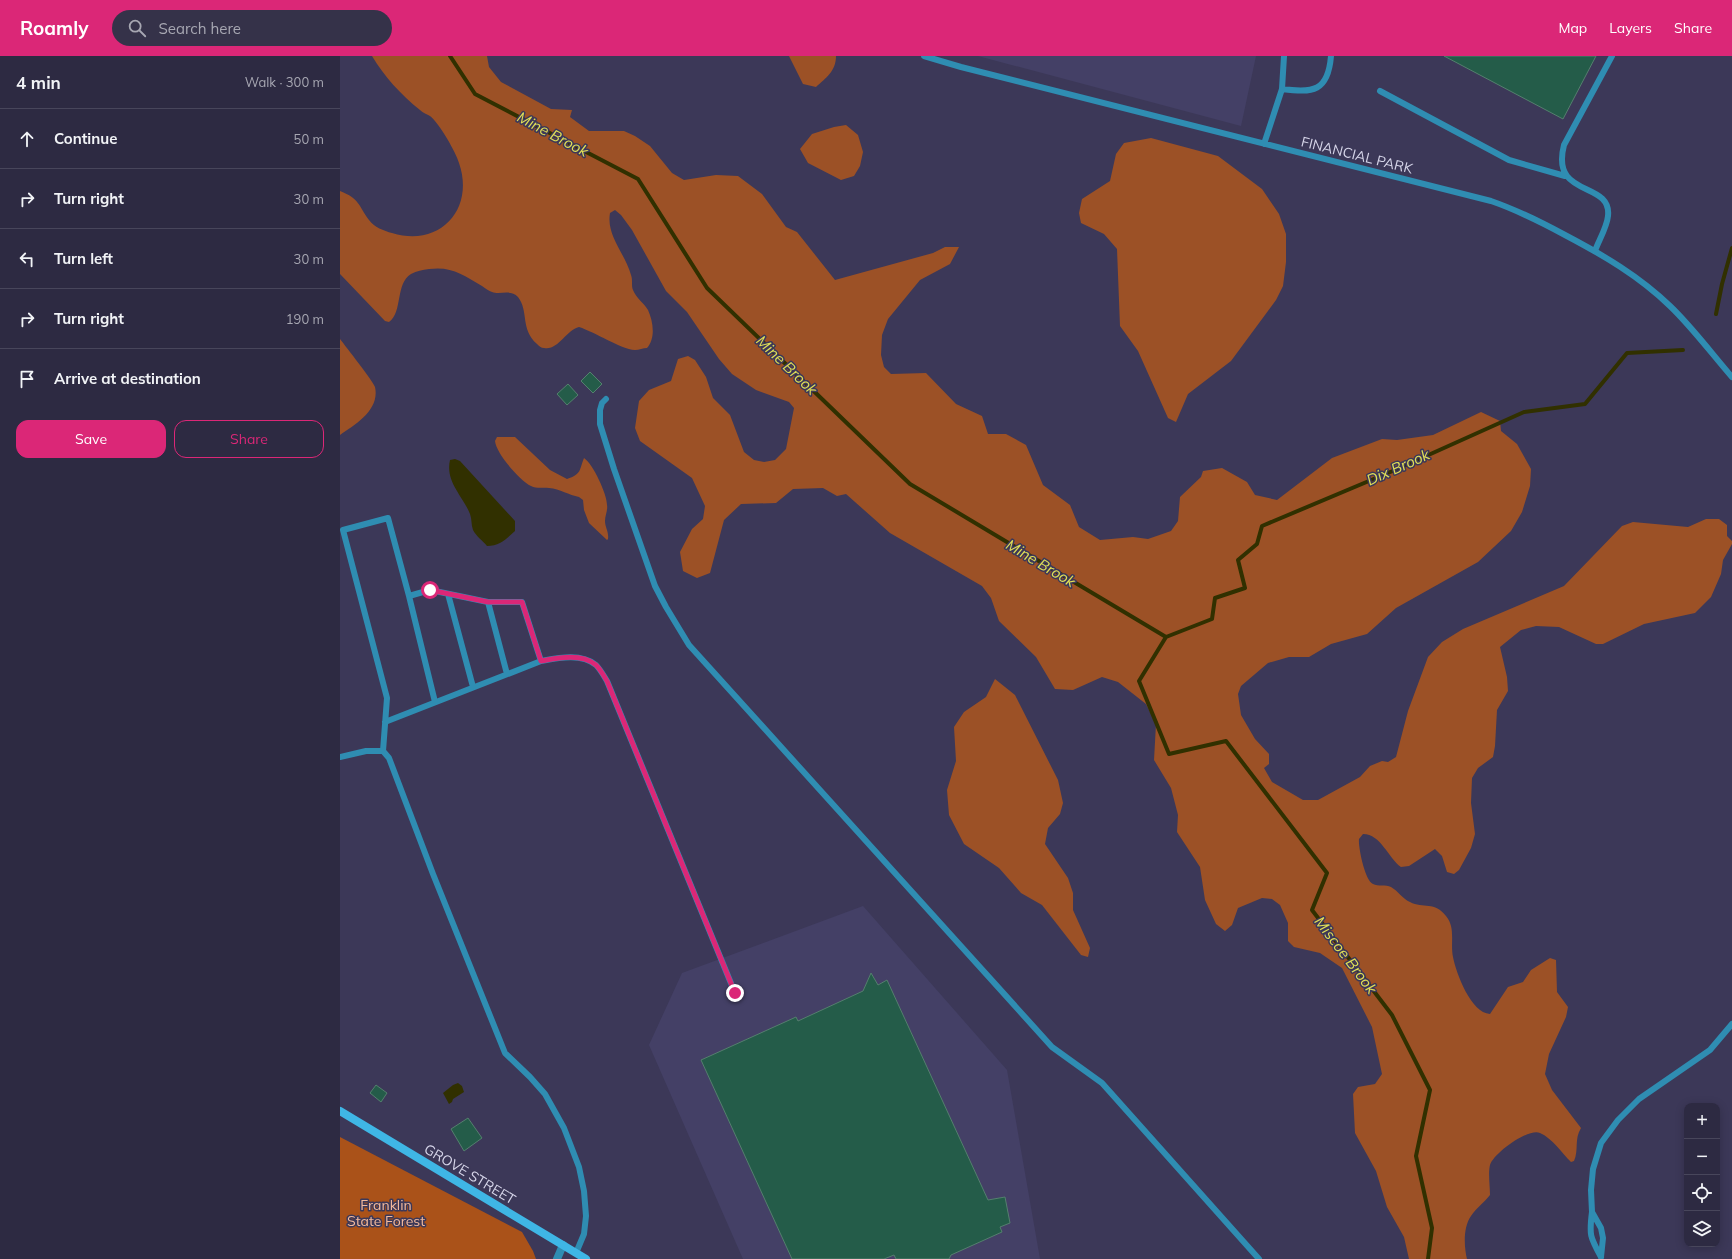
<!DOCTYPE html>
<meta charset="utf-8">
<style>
body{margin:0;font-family:Mulish,sans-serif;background:#353249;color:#f1f3f6}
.controls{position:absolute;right:12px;bottom:12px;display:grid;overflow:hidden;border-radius:8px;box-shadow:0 2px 10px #0003}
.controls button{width:36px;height:36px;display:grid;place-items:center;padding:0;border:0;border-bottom:1px solid #48465b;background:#2d2a42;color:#f1f3f6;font:20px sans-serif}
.stop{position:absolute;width:12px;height:12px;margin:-9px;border:3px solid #db2777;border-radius:50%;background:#fff}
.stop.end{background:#db2777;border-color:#fff;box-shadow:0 1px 4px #0008}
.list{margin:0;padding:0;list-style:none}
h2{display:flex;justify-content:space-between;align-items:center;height:52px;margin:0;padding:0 16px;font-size:17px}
h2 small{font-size:13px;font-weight:400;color:#a7a7b2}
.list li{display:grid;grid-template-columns:26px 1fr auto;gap:12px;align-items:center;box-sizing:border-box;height:60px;padding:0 16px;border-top:1px solid #48465b}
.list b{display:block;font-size:15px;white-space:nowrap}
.list em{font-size:13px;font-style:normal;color:#a7a7b2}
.actions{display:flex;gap:8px;padding:12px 16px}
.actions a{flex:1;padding:9px 0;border:1px solid #db2777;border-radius:12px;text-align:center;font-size:14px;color:#db2777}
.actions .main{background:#db2777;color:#fff}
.icon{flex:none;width:22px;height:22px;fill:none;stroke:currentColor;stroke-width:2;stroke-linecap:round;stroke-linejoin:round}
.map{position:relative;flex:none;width:1392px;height:1203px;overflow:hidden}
header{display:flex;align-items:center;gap:24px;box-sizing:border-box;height:56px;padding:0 20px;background:#db2777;color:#fff}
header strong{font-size:19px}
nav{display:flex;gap:22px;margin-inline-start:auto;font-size:14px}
.search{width:280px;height:36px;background:#353249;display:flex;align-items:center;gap:10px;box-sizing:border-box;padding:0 14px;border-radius:22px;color:#a7a7b2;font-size:15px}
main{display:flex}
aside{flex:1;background:#2d2a42}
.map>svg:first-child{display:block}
.built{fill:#444066}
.green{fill:#9c5126}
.forest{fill:#aa5219}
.water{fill:#313000}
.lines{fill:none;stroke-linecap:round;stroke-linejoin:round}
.stream{stroke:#313000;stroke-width:4}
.building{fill:#245c49;stroke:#547f6e}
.service{stroke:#2f8db2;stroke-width:6}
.minor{stroke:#2f8db2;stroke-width:8}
.secondary{stroke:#3fb6e5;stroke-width:8}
.route{stroke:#db2777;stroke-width:5}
.labels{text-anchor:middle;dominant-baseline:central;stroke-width:3;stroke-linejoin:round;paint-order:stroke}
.street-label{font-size:14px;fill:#d6d5e9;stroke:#3c3858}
.park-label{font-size:14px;fill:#f3ba9c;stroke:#3c3858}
.water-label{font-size:15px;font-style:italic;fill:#e2e056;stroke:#3c3858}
</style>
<header>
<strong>Roamly</strong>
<div class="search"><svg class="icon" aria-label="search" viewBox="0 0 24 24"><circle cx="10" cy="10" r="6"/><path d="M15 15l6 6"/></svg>Search here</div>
<nav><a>Map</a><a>Layers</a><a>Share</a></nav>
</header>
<main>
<aside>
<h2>4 min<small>Walk · 300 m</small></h2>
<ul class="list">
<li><svg class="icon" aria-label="ahead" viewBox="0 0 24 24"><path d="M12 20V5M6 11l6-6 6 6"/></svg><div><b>Continue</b></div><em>50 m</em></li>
<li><svg class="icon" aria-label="right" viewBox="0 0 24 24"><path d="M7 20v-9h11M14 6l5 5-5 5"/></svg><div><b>Turn right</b></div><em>30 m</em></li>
<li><svg class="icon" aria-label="left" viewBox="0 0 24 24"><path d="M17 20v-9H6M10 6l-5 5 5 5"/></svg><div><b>Turn left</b></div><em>30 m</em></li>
<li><svg class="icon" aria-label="right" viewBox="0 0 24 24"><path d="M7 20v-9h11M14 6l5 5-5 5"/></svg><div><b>Turn right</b></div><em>190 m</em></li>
<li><svg class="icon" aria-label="arrive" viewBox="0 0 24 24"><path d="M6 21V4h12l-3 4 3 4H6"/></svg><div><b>Arrive at destination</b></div></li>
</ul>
<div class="actions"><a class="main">Save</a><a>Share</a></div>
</aside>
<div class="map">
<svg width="1392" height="1203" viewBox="0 0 1392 1203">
<rect width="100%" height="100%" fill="#3c3858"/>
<path class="built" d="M638,0H916L901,70Z
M523,850L667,1014L700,1203H403L309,989L342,917Z"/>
<path class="green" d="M32,0H147L149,11L161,26L211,53L232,54L230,61L249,75H284L295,80L310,90L332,117L344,124L376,119L398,120L422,138L446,171L457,176L495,224L593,197L605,191H619L610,208L580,224L548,263L542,279L541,299L544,311L551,318L586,317L616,348L642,360L648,378H666L686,389L703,429L730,449L739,471L760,484L793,481L808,483L831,475L838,465L840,441L861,421L863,415L882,412L907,426L915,439L937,444L992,402L1042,383L1057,384L1093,379L1141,356L1160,365L1161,375L1177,388L1191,413L1190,430L1182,456L1171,475L1138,506L1056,552L1027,578L991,588L969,601H949L928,607L901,630L898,638L901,659L915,683L929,698V708L924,712L932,726L963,744H978L1020,721L1030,710L1042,705L1048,706L1056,701L1068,655L1088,601L1102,586L1123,573L1224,530L1282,470L1293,466L1348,471L1366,463H1379L1387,469V480L1392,485V488L1383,504L1381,518L1371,541L1355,557L1304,568L1263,588H1256L1219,571L1196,570L1181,574L1160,591L1167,621L1168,635L1157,654L1155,690L1153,701L1138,712L1132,722L1131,747L1135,778L1131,792L1119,814L1114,818L1107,816L1102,800L1095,793L1069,810L1061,811C1048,802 1041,778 1023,778L1019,783C1018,791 1025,825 1033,828C1038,831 1046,828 1051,831C1058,835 1063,843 1070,846C1083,853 1095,845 1106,860C1116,872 1110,887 1113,901C1116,917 1131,957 1150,958L1168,931L1183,926L1191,914L1210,902L1216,904L1217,936L1228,951L1226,961L1209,998L1205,1018L1212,1034L1241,1072C1234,1083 1239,1094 1234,1105L1231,1106C1222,1097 1212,1082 1200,1077C1188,1072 1154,1097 1150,1109C1148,1117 1150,1130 1150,1139C1144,1147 1136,1152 1131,1160C1123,1171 1124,1191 1127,1203H1069L1064,1181L1047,1151L1036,1115L1015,1077L1013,1038L1018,1031L1035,1028L1042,1018L1032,971L1002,912L980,897L954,891L948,885V867L940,849L932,843L922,842L898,852L892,869L885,875L876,868L865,844L860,811L837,776L838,759L831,732L814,704L816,668L806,648L778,626L762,621L733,634L715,633L696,601L659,565L651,542L642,530L550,477L506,438L497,440L483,432L453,433L436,447L401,448L384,464L370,517L357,522L343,515L340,496L352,473L363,463L365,450L352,422L300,385L295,372L299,345L309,334L331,325L338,303L348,300L355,304L366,321L373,342L390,359L404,396L414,404L424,406L435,404L446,393L454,352L449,346L416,334L392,318L379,303L347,256L326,235L292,174L281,159L275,154L270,157C266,180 285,197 291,219C293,224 291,230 293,234C296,242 304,247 308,254C313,265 316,282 307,292C303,292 299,294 295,294C280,293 255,276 239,271C226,274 218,295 204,292C201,292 199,290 197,288C180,273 189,255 178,241C171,233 160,239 152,236C149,235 145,232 142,230C123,219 112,210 89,213C82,214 77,215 71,218C55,228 63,256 49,266L45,265L0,218V135C20,143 18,149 29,164C34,171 44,175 52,177C100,192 135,153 119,107C116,96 99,67 90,60C87,58 83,57 80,54C61,39 44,20 32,0Z
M449,0H496C496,15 486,22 476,31L463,28Z
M506,69L518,79L523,96L520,110L514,120L501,124L468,107L460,93L472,78L494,71Z
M811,82L878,100L922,133L939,158L946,178V206L943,230L936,244L891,305L848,338L836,366L828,362L798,295L780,270L777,193L764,178L741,167L739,157L742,143L770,125L776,98L784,87Z
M0,283C6,291 33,325 35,331C40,354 16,368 0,379Z
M157,381H175L210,414L227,423C242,418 239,414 244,402C253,408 267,438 267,449C268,454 265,460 265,465C265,471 269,476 268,483L267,484L249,467L244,454L243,444L239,441C229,439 220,433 209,432C203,431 197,433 191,430C179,424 156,397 155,385Z
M655,623L675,639L718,724L723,747L720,758L708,772L705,788L728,822L733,837V854L750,892L748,901L741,899L702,849L681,837L659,812L624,788L609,759L607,734L616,705L614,671L624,656L646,641Z"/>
<path class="forest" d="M0,1081L182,1176L193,1195L196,1203H0Z"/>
<path class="water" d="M115,403L120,405L175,465V475C166,483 160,490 147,490C143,485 136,480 133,474C131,469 132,463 130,458C123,440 105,426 110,404Z
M118,1027L122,1030L124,1036L113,1043L112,1046L109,1048L103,1037L113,1029Z"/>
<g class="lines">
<path class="stream" d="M110,0L135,38L298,123L367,232L570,428L826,581
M1376,258L1382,228L1392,192
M826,581L799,625L829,698L886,685L987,817L972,854L1052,959L1090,1034L1076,1100L1092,1172L1088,1203
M826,581L872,563L875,542L905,532L898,504L917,488L922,470L1055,414L1184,356L1245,348L1287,297L1343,294"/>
</g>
<path class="building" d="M1104,0H1256L1223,63Z
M250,316L262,328L253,337L241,325Z
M228,328L238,339L227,349L217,338Z
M531,917L538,929L547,924L648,1144L665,1141L670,1167L660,1171L662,1176L611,1199L609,1203H556L554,1199L544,1203H452L361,1004L456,961L458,965L523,935Z
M36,1029L47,1037L41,1046L30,1037Z
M128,1062L142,1082L124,1095L111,1073Z"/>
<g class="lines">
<path class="service" d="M584,0L621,11L1151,145C1177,154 1201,166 1225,179C1263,199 1299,220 1330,250C1352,271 1372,298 1392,321
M942,33C973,37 988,36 991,0
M1040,35L1169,104L1225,120
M924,88L942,33L944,0
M1255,195C1259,184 1267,171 1268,160C1272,124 1210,143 1224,89L1272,0
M266,343L262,347L260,354V368L274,413L315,530L326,551L349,589L712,991L762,1027L919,1203
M108,538L133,631
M69,540L95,646
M148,546L167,618
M201,605C218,602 241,597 256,609C260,613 264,620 267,625L395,937
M43,695L47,642L3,474L48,462L69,540L90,534L148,546H182L201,605L45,666
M0,701L26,695H43L49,702L93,818L165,997L190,1021L205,1038L224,1072L239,1111L244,1135L246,1160L244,1178L236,1197
M1252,1156C1249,1179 1250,1181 1261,1201
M1261,1201L1263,1182L1261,1172L1252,1156L1251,1134L1253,1113L1261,1087L1278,1064L1299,1043L1370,994L1392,968"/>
<path class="minor" d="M217,1203L223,1189"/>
<path class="secondary" d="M0,1055L246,1203"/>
</g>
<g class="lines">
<path class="route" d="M90,534L148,546H182L201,605C218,602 241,597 256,609C260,613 264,620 267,625L395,937"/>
</g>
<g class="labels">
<g class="street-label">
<text transform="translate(1017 99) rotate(14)">FINANCIAL PARK</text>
<text transform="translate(130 1118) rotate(31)">GROVE STREET</text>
</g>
<g class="park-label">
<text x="46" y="1149">Franklin<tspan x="46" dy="16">State Forest</tspan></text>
</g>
<g class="water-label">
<text transform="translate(213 78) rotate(28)">Mine Brook</text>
<text transform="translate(447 309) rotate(44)">Mine Brook</text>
<text transform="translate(1058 411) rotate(-24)">Dix Brook</text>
<text transform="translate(701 507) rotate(31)">Mine Brook</text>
<text transform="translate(1006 899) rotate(53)">Miscoe Brook</text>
</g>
</g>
</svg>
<div class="controls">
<button>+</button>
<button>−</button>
<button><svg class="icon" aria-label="locate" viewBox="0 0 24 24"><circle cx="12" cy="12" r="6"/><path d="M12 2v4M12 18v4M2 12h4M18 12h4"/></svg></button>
<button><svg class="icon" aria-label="layers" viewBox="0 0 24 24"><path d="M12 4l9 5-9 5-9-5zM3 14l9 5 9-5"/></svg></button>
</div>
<div class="stop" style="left:90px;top:534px"></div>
<div class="stop end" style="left:395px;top:937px"></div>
</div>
</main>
